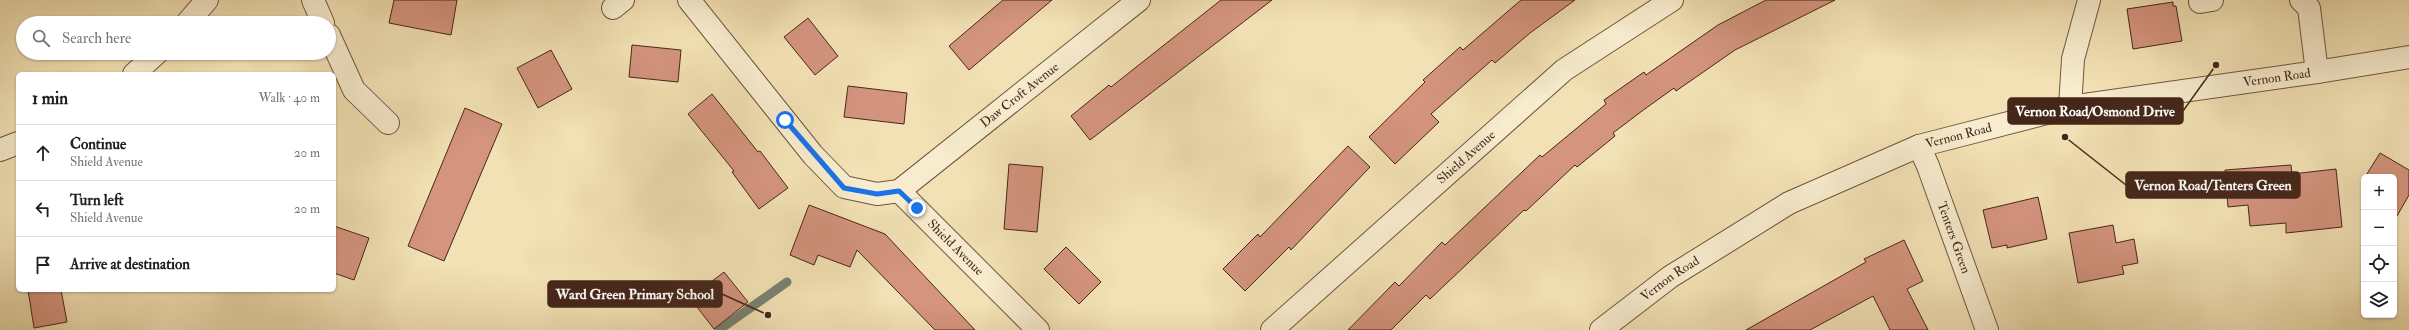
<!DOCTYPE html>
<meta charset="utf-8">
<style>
body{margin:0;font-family:"IM FELL Double Pica",serif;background:#f2f2f2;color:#202124}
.controls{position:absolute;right:12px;bottom:12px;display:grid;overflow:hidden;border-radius:6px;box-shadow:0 1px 3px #0004}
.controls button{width:36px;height:36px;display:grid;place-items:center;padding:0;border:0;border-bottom:1px solid #e0e0e0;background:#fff;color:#202124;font:20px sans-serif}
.stop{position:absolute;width:12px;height:12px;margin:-9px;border:3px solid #1a73e8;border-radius:50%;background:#fff}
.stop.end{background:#1a73e8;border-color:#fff;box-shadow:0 1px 4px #0008}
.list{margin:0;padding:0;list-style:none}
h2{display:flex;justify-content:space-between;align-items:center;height:52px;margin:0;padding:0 16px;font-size:17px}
h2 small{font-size:13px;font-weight:400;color:#757577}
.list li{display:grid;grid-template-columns:26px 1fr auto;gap:12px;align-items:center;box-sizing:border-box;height:56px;padding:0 16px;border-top:1px solid #e0e0e0}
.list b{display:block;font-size:15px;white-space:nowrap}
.list p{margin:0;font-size:13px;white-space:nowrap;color:#757577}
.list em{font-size:13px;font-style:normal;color:#757577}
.icon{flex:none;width:22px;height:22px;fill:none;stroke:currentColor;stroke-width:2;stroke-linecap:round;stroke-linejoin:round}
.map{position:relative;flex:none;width:2409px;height:330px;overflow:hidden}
.search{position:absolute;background:#fff;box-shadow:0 1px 3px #0004;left:16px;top:16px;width:320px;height:44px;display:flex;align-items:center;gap:10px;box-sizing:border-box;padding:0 14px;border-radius:22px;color:#757577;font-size:15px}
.panel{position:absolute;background:#fff;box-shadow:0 1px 3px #0004;left:16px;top:72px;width:320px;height:220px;border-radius:6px}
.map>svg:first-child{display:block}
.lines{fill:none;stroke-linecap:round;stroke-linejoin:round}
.stream{stroke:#798273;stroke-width:9}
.building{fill:#d4947e;stroke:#45271a}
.minor-casing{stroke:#705640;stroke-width:24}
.minor{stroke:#f7ecce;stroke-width:22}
.route{stroke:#1a73e8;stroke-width:5}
.labels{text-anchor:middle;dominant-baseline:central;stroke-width:3;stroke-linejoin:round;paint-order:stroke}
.street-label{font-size:13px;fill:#45271a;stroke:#f7ecce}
.leader{fill:none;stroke:#45271a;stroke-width:1.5}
.callout-dot{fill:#45271a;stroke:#f7ecce;stroke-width:1.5}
.callout{fill:#45271a;stroke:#45271a;stroke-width:1.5}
.callout-label{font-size:14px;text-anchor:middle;font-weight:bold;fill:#fff}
</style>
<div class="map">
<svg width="2409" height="330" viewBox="0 0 2409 330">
<rect width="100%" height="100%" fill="#f2e1b4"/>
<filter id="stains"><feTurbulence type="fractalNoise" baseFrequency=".005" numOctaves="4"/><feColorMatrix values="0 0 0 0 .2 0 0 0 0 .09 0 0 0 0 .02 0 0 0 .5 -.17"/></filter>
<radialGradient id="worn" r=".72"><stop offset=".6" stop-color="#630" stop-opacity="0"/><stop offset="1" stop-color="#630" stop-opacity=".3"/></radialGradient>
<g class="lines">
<path class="stream" d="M719,330L787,282"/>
</g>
<path class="building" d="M394,0H457L451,35L389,23Z
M1003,0H1052L969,70L949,46Z
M1221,0H1272L1090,140L1071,116L1109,85L1111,87Z
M1521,0H1575L1530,33L1495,63L1492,60L1431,114L1439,122L1395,164L1369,137L1425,82L1423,80L1460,47L1463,50Z
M1766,0H1835L1735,50L1676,91L1674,88L1642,111L1613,133L1615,136L1577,167L1575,165L1526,211L1524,210L1430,299L1426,295L1391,330H1348L1395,282L1399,286L1442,242L1445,245L1540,155L1542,157L1606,104L1604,100L1644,72L1646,75L1718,25Z
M2173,2V6H2176L2182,41L2133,49L2127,9Z
M808,18L838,56L815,75L784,37Z
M632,45L681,50L678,82L629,77Z
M551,50L572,89L538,108L517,68Z
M848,86L907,93L904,124L844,117Z
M712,94L758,152L760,151L788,188L759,209L732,172L734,171L688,114Z
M465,108L502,124L444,261L408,246Z
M1348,146L1370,167L1291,250L1289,247L1245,291L1223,269L1258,234L1260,237Z
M2380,153L2409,170V195L2397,216L2394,214V177H2365Z
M1009,164L1043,167L1037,232L1004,229Z
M2291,165L2292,174L2336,169L2342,227L2286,233V223L2250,226L2248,205L2228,207L2225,170Z
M2038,197L2047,239L2007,248V245L1992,248L1983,210Z
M809,205L885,234L975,330H935L857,250L850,267L818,255L814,265L790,255Z
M2113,225L2116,243L2134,239L2138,263L2122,266L2124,274L2078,283L2069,233Z
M334,226L369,238L354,280L334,273Z
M1904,240L1923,281L1907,289L1928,330H1890L1873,296L1810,330H1746L1866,262L1864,259Z
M1066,247L1101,282L1079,304L1044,269Z
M724,272L748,302L714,329L690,298Z
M28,290H61L67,322L34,328Z"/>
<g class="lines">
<g class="minor-casing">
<g id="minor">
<path d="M313,0L323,23"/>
<path id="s1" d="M689,0L813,155L844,187L877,194L899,191L1139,0"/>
<path d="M2301,0L2309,8L2317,72"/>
<path d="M2200,2L2212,0"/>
<path d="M613,8L623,0"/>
<path d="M187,23L207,0"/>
<path d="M329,35L354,90L388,123"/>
<path d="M134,74L157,53"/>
<path d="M2070,107L2073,59L2089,0"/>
<path id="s2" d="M1919,146L1928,166L1987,330"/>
<path d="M0,150L18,143"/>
<path id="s3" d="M899,191L1038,330"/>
<path id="s4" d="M1272,330L1564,70L1672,0"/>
<path id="s5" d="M1601,330L1670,277L1789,203L1919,146L2070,107L2317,72L2409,57"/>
</g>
</g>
<use href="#minor" class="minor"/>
</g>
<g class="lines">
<path class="route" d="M785,120L844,188L877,194L899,191L917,208"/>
</g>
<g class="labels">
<g class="street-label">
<text stroke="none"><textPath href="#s5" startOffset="734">Vernon Road</textPath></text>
<text stroke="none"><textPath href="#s1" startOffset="453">Daw Croft Avenue</textPath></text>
<text stroke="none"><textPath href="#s5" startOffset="410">Vernon Road</textPath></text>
<text stroke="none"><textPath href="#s4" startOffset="260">Shield Avenue</textPath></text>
<text stroke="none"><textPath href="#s2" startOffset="98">Tenters Green</textPath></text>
<text stroke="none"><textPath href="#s3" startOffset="80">Shield Avenue</textPath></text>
<text stroke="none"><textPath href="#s5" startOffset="86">Vernon Road</textPath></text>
</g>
</g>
<path class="leader" d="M2216 65L2183 111M2065 137L2126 185M768 315L722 294"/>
<g class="callout-dot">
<circle cx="2216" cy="65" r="4"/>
<circle cx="2065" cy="137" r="4"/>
<circle cx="768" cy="315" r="4"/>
</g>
<g class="callout">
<rect x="2008" y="98" width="175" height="26" rx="4"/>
<rect x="2126" y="172" width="174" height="26" rx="4"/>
<rect x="548" y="281" width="174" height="26" rx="4"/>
</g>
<g class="callout-label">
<text x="2095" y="116">Vernon Road/Osmond Drive</text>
<text x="2213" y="190">Vernon Road/Tenters Green</text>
<text x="635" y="299">Ward Green Primary School</text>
</g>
<rect width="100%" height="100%" filter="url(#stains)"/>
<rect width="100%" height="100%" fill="url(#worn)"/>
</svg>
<div class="controls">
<button>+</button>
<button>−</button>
<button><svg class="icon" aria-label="locate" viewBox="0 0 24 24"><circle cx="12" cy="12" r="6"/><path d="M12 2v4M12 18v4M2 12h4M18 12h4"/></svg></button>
<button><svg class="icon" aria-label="layers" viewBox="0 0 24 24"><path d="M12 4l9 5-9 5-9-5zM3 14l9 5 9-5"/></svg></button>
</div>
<div class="stop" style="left:785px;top:120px"></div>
<div class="stop end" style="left:917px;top:208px"></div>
<div class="search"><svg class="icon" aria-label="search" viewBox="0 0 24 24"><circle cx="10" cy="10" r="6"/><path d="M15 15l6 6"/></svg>Search here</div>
<section class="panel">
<h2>1 min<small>Walk · 40 m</small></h2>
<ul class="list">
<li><svg class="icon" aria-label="ahead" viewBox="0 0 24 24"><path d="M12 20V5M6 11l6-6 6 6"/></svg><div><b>Continue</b><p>Shield Avenue</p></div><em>20 m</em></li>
<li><svg class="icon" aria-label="left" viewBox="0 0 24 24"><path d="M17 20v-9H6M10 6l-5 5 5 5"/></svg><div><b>Turn left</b><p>Shield Avenue</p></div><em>20 m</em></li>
<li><svg class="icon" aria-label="arrive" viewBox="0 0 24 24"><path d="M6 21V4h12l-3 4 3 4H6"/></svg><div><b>Arrive at destination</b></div></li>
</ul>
</section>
</div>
